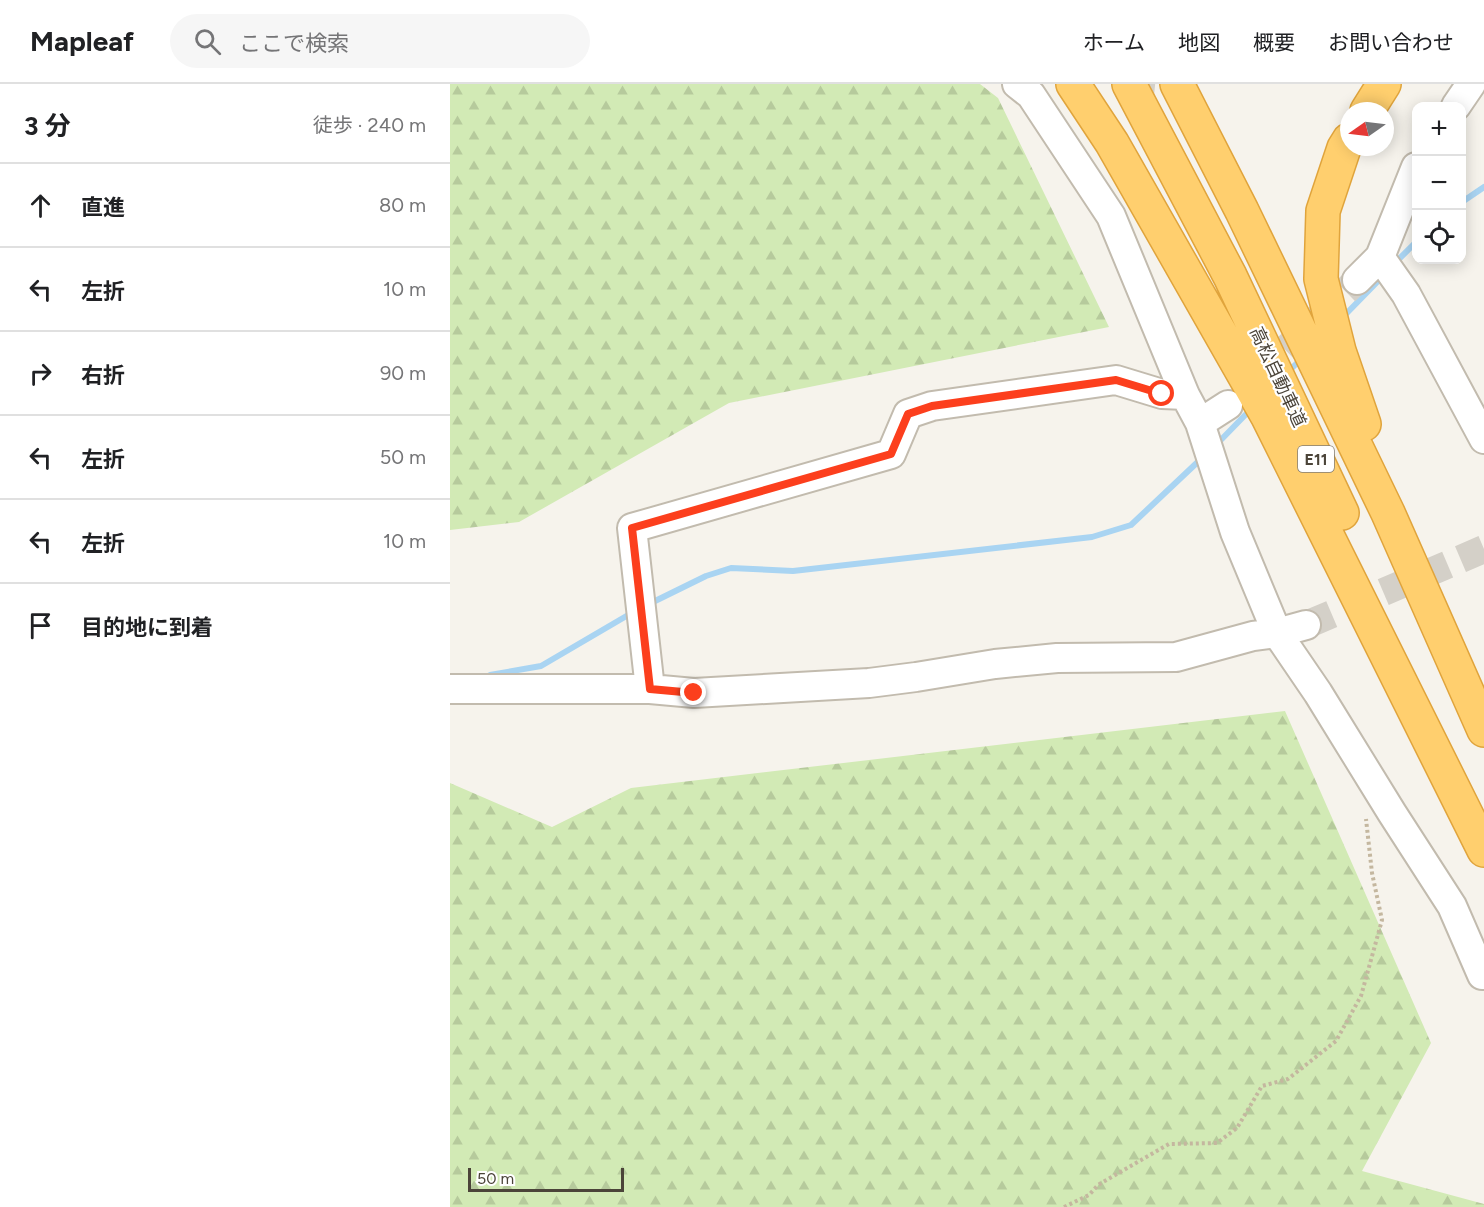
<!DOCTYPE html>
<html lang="ja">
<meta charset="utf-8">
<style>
body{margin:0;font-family:Figtree,"Noto Sans JP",sans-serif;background:#f6f6f6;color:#202124}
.controls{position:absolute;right:18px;top:18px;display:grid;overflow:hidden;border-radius:12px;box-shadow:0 3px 15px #0003}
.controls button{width:54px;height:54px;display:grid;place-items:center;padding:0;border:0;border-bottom:2px solid #e0e0e0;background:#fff;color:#202124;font:30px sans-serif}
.compass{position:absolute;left:890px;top:18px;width:54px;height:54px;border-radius:50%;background:#fff;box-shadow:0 3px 15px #0003;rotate:256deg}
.scale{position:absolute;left:18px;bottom:15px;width:156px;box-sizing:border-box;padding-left:6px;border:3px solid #4b4439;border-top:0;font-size:16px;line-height:21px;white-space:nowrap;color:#4b4439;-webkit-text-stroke:4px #fff;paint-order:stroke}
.stop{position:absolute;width:18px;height:18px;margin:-14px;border:4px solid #fc3f1d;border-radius:50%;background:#fff}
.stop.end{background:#fc3f1d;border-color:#fff;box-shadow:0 2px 6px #0008}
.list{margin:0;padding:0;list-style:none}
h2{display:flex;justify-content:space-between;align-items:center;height:78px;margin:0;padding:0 24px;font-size:26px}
h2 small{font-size:20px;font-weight:400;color:#757577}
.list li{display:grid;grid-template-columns:39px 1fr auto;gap:18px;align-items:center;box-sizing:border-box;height:84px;padding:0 24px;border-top:2px solid #e0e0e0}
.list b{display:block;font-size:22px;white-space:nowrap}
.list em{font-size:20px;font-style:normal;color:#757577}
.icon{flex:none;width:33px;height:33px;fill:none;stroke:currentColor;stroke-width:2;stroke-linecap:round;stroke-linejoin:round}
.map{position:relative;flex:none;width:1034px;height:1123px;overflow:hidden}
header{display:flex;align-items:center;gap:36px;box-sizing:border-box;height:84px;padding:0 30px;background:#fff;border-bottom:2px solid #e0e0e0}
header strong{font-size:28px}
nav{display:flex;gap:33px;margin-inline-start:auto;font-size:21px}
.search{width:420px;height:54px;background:#f6f6f6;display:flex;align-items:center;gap:15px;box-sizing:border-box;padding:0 21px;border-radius:33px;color:#757577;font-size:22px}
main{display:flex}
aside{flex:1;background:#fff}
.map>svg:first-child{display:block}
.forest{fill:url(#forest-firs)}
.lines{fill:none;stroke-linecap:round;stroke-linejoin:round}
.stream{stroke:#a9d4f2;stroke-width:6}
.minor-tunnel{stroke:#d4d0c8;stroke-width:28;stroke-dasharray:28 14;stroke-linecap:butt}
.highway-tunnel{stroke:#d4d0c8;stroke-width:33;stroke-dasharray:33 16;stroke-linecap:butt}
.minor-casing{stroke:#c2bbae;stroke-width:32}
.highway-casing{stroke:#e0a43c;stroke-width:36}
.path{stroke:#c4b79f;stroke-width:4;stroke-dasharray:3 3;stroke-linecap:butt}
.minor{stroke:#fff;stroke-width:28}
.highway{stroke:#ffcf6e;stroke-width:33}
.route{stroke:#fc3f1d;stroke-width:8}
.labels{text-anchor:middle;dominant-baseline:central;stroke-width:4.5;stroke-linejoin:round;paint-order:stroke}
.shield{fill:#fff;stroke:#817c74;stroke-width:1.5}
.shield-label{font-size:16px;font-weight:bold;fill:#4b4439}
.street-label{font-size:18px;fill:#4b4439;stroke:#fff}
</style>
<header>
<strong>Mapleaf</strong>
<div class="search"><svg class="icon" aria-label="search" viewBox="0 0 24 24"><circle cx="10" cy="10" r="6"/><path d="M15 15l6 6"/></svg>ここで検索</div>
<nav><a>ホーム</a><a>地図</a><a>概要</a><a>お問い合わせ</a></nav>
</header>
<main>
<aside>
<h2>3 分<small>徒歩 · 240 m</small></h2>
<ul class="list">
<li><svg class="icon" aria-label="ahead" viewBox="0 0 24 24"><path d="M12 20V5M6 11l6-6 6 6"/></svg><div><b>直進</b></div><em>80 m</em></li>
<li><svg class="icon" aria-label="left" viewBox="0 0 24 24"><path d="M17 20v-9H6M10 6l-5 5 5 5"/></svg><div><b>左折</b></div><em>10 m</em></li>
<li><svg class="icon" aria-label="right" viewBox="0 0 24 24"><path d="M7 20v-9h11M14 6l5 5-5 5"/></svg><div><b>右折</b></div><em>90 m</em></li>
<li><svg class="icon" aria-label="left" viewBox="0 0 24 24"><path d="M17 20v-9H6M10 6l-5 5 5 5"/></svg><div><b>左折</b></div><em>50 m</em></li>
<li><svg class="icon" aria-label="left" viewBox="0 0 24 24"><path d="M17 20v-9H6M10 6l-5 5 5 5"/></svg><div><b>左折</b></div><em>10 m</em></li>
<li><svg class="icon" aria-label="arrive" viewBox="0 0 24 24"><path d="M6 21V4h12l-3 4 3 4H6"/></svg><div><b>目的地に到着</b></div></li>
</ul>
</aside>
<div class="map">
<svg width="1034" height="1123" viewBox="0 0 1034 1123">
<defs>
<pattern id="forest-firs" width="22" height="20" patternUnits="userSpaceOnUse" patternTransform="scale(1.5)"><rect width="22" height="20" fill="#d2eab5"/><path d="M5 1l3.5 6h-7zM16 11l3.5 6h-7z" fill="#b6ca9c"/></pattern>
</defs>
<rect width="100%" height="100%" fill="#f6f3ec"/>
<path class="forest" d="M0,0H530L548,14L659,243L279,319L69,438L0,446Z
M835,627L981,959L912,1087L1034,1120V1123H0V699L102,743L181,704Z"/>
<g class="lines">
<path class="stream" d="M1012,118L1034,103
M944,180L966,158
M892,234L933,192
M837,289L853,273
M765,362L802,324
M199,520L256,492L281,484L343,487L642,453L681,441L753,373
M40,591L91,582L185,527"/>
<path class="minor-tunnel" d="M805,295L907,196
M856,541L1034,465"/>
<path class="highway-tunnel" d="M672,0L723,5L742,0"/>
<g class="minor-casing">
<path id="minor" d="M567,0L581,11L661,132L735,311L750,339L785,448L827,549L868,609L942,729L1002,822L1032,891
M1006,22L1021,0
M930,173L956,210L1034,355
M907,196L930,173L966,83
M735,311L712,310L666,296L482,322L458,330L441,370L182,444L200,605L244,609L419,599L466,593L545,580L607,574L726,573L803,552L827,549L856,541
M750,339L778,321
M0,605H200"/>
</g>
<g class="highway-casing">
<path id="highway" d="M623,0L662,59L817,331L1034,766
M679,0L780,192L892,429
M727,0L792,127L938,429L1034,646
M917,27L934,0
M899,56L894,64L873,127L871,195L889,267L914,340"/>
</g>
<path class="path" d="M614,1123L639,1111L648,1101L719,1060L767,1059L787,1044L812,1002L838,995L886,957L911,912L932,836L922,789L916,735"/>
<use href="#minor" class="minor"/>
<use href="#highway" class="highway"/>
</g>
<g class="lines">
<path class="route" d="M244,609L200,605L182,444L441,370L458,330L482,322L666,296L712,310"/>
</g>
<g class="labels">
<rect class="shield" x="848" y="362" width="36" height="26" rx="4.5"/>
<g class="shield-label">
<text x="866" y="375">E11</text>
</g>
<g class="street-label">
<text transform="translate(828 293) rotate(65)">高松自動車道</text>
</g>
</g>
</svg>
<div class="controls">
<button>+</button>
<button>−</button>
<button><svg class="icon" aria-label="locate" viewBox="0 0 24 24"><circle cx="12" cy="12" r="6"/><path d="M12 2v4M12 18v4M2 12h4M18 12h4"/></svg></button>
</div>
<svg class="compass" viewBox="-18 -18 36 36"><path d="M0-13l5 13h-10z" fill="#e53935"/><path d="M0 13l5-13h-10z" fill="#757577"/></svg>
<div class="scale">50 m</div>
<div class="stop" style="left:712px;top:310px"></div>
<div class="stop end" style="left:244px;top:609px"></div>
</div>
</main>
